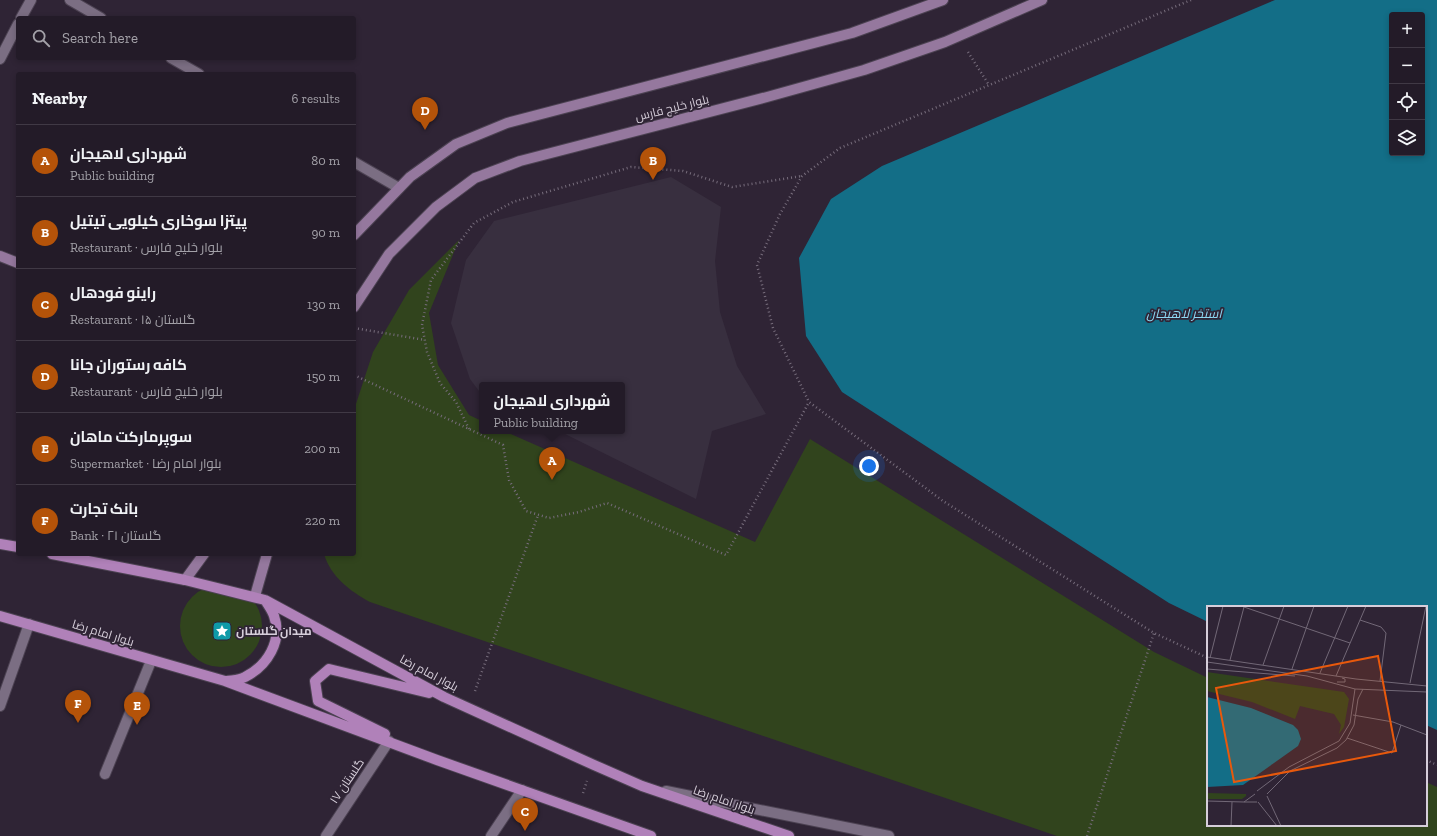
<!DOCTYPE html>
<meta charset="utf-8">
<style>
body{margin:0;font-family:"Zilla Slab",Cairo,serif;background:#2f2834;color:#f1f3f6}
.controls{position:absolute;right:12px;top:12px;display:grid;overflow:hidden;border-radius:4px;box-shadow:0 2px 6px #0003}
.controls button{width:36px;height:36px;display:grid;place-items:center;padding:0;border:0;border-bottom:1px solid #403945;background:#231b28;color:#f1f3f6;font:20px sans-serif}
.you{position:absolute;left:869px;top:466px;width:14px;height:14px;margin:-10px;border:3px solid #fff;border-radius:50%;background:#1a73e8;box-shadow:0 0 0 6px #1a73e833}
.badge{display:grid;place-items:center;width:26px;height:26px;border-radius:50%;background:#b45309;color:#fff;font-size:13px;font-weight:700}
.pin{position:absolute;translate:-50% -33px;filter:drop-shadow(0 1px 2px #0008)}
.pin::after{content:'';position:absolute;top:21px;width:14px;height:12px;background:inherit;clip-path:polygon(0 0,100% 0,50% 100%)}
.popup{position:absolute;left:479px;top:382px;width:146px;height:52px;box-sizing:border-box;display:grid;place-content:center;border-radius:4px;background:#231b28;filter:drop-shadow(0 1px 3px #0005);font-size:13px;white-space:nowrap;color:#a3a1a8}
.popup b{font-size:15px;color:#f1f3f6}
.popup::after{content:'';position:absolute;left:50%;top:100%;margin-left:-8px;border:8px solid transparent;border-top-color:#231b28}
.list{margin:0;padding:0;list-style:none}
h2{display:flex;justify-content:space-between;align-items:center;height:52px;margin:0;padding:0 16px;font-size:17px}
h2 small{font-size:13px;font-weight:400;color:#a3a1a8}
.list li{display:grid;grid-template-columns:26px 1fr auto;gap:12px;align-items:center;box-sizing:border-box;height:72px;padding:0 16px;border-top:1px solid #403945}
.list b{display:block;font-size:15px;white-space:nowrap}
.list p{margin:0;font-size:13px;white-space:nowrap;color:#a3a1a8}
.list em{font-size:13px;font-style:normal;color:#a3a1a8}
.icon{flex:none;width:22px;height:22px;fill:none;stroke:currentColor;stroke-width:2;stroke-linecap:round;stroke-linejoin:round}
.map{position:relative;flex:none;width:1437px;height:836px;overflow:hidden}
.search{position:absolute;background:#231b28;box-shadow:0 2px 6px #0003;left:16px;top:16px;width:340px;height:44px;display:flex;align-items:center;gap:10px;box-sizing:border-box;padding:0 14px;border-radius:4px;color:#a3a1a8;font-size:15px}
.panel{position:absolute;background:#231b28;box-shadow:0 2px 6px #0003;left:16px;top:72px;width:340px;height:484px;border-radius:4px}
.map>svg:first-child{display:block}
.commercial{fill:#382f3f}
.green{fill:#31441d}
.water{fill:#136e87;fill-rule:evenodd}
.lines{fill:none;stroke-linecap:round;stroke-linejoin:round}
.lane-casing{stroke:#4c4252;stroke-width:12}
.street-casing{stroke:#4c4252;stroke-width:12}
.secondary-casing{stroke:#4c4252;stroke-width:12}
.primary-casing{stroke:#4c4252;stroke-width:12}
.path{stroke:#776d7c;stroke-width:2.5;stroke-dasharray:1 3;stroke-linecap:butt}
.lane{stroke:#7b6e83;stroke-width:10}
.street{stroke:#7b6e83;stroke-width:10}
.secondary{stroke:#95789e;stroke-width:10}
.primary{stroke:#b081b9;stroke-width:10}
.labels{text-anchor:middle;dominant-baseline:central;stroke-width:3.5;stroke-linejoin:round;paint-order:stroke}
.street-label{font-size:12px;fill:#d6ceda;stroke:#2f2435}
.poi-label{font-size:12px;font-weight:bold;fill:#d6ceda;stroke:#2f2435;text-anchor:start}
.water-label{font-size:13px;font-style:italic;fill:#8dd9f4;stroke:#2f2435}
.inset-road{fill:none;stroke:#726877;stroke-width:1}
.view{fill:#e8590c;fill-opacity:0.15;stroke:#e8590c;stroke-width:2}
.inset-edge{fill:none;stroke:#d6ceda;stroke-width:2}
</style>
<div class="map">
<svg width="1437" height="836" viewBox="0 0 1437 836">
<rect width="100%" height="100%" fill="#2f2435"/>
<path class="commercial" d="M671,177L721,207L715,261L720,312L737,366L766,414L712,431L696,499L559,431H622V385H482V395L470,379L451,323L466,260L494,221Z"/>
<path class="green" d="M459,240L429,313L438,365L469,415L482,421V431H504L755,542L810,439L1154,652L1208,678V825H1426V782L1437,787V836H1057L370,602C350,591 331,577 324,554H354V410L373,352L409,290Z
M180 626a41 41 0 1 1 82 0a41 41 0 1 1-82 0Z"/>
<path class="water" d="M1275,0H1437V730L1426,725V607H1208V622L1169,603L842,392L806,336L799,258L831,199L882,166ZM1392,15H1422V153H1392Z"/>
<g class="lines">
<g class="lane-casing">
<path id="lane" d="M105,774L151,661"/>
</g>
<g class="street-casing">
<path id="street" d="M70,0L101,18
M21,18L31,0
M171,58L199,74
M0,59L18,24
M354,162L399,188
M0,706L29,624
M666,791L889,836
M326,836L389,741
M491,836L522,790"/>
</g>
<g class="secondary-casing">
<path id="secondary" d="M354,235L410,177L456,144L507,123L852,33L943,0
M0,256L18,263
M354,307L389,254L436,207L475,178L520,161L767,97L864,70L945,42L1042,0
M185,580L204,554
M255,596L267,554"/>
</g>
<g class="primary-casing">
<path id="primary" d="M0,544L18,547
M52,554L185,580L265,600L444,697L594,765L642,786L789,836
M0,616L225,681L437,760L651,836
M227,681C233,680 240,680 245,677C267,666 283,641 274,616C272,610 268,605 265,600
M385,734L318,701L315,681L329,669L429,693"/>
</g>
<path class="path" d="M1191,0L840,148L802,176L780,214L757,265L773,328L809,402L943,501L1154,633L1208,658
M968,52L989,85
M354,328L425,340
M354,375L503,445L509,480L526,511L549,518L579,512L607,503L726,555L809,402
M469,429L456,402L440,383L427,352L422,325L431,280L474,223L513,202L631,167L683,171L732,187L802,176
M475,691L538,515
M1426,760L1437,765
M583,793L587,781
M1087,836L1154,633"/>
<use href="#lane" class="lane"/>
<use href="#street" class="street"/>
<use href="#secondary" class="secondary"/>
<use href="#primary" class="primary"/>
</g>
<defs>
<g id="sight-square" transform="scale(1)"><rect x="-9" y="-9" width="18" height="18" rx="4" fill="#0f9aa8" stroke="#2f2435"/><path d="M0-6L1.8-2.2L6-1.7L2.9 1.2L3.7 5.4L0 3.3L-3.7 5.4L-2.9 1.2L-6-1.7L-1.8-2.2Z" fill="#fff"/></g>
</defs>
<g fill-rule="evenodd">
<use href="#sight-square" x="222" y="631"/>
</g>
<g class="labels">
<g class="street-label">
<text transform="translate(672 108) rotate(-14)">بلوار خلیج فارس</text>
<text transform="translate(103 633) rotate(17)">بلوار امام رضا</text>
<text transform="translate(429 673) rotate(28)">بلوار امام رضا</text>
<text transform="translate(347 781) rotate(-56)">گلستان ۱۷</text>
<text transform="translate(724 800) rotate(19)">بلوار امام رضا</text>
</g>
<g class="poi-label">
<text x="236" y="631">میدان گلستان</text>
</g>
<g class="water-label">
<text x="1184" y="313">استخر لاهیجان</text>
</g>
</g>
<g transform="translate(1207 606)">
<rect width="220" height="220" fill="#2f2435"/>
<path d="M0,66L137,86L142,93L137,121L132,128L134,119L127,108L93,100L88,113L45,96L0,85ZM0,187L39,188V190L35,193H0Z" fill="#31441d"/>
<path d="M0,91L44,102L86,119L91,124L94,133L91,140L36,179L0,181Z" fill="#136e87"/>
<path class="inset-road" d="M34,0L143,37M153,14L174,21L179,27L173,75M0,51L149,73L220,80M3,52L16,0M23,54L37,1M0,56L100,70L148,83L220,86M56,59L77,0M0,63L88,70M85,63L107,0M113,67L141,0M129,70L159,0M130,76H138V73L135,72M203,77L219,0M146,109L186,116L220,129M140,132L185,147L194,119M50,185L82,161L132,135L143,117L148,83M60,188L83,165L130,142L139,134L147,119L151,93L156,83M60,190L74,220M0,195L37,196M37,196L48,188M37,196H50M51,196L70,220M24,220L25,196"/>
<path class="view" d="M171,50L189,145L27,176L9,82Z"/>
<rect width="220" height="220" class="inset-edge"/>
</g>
</svg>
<div class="controls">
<button>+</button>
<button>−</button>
<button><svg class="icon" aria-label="locate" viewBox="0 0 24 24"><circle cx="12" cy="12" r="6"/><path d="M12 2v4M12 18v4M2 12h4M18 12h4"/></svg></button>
<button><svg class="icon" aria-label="layers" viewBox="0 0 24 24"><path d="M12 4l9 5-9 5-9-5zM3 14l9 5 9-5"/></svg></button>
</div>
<div class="you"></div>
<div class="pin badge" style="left:552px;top:480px">A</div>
<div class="popup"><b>شهرداری لاهیجان</b>Public building</div>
<div class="pin badge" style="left:653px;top:180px">B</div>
<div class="pin badge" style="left:525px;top:831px">C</div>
<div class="pin badge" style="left:425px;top:130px">D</div>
<div class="pin badge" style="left:137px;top:725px">E</div>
<div class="pin badge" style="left:78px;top:723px">F</div>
<div class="search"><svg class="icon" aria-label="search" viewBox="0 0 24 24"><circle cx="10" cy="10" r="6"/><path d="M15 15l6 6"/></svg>Search here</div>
<section class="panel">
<h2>Nearby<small>6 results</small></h2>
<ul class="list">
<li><span class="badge">A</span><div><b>شهرداری لاهیجان</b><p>Public building</p></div><em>80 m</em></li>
<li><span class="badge">B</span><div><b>پیتزا سوخاری کیلویی تیتیل</b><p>Restaurant · بلوار خلیج فارس</p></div><em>90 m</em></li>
<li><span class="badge">C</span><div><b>راینو فودهال</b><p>Restaurant · گلستان ۱۵</p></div><em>130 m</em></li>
<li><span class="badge">D</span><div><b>کافه رستوران جانا</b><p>Restaurant · بلوار خلیج فارس</p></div><em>150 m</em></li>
<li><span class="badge">E</span><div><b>سوپرمارکت ماهان</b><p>Supermarket · بلوار امام رضا</p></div><em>200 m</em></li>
<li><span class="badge">F</span><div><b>بانک تجارت</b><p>Bank · گلستان ۲۱</p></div><em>220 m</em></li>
</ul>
</section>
</div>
